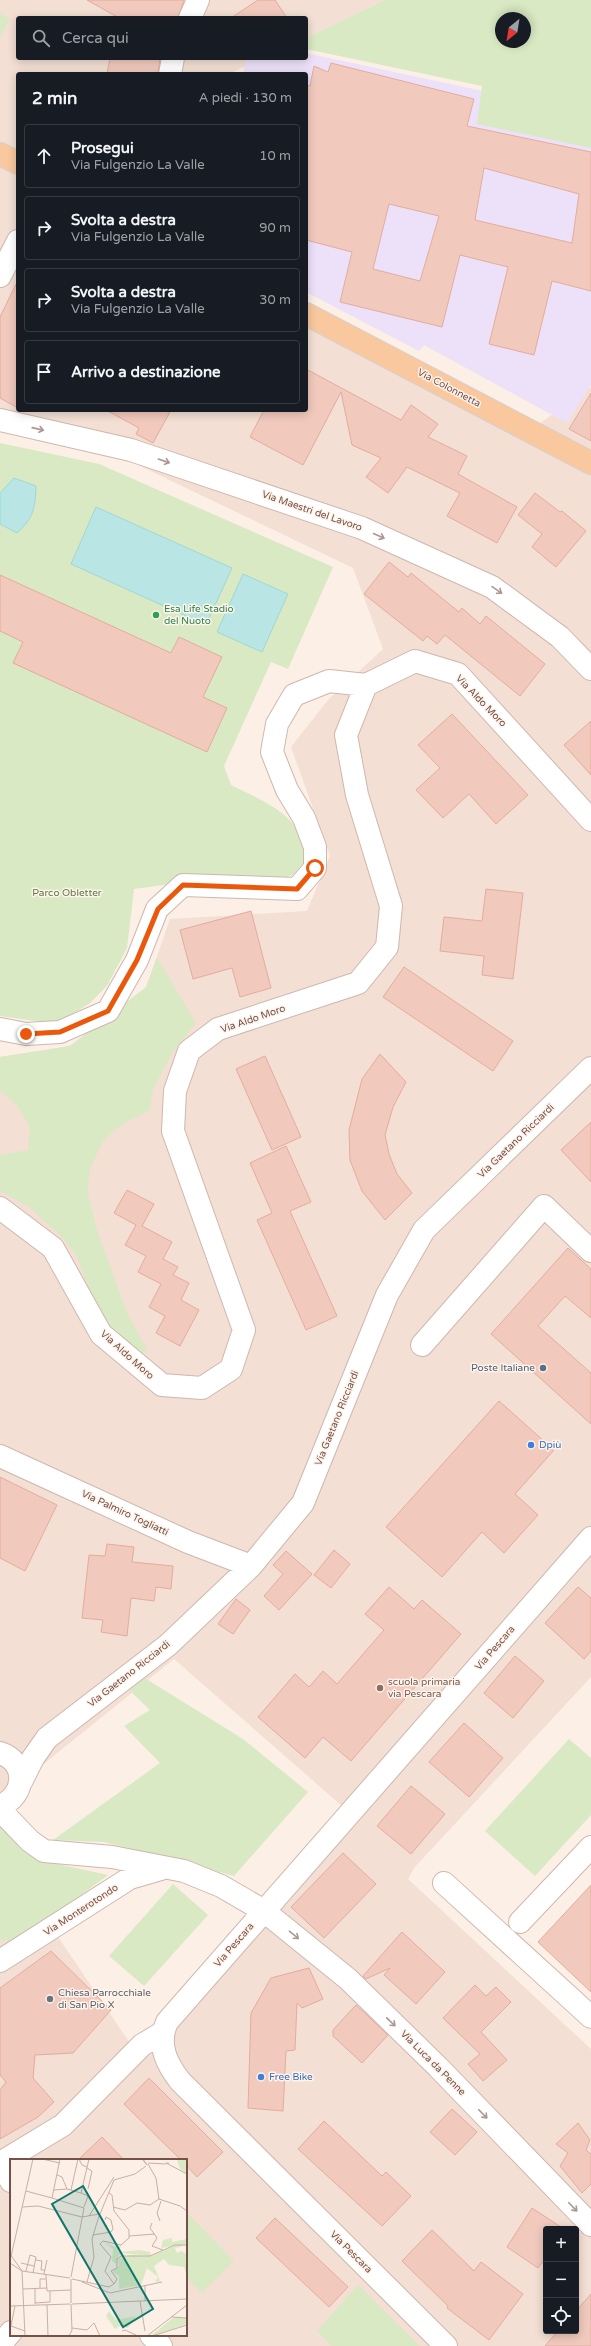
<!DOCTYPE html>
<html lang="it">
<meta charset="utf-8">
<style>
body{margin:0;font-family:"Varela Round",sans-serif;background:#20242c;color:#f1f3f6}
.controls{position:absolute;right:12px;bottom:12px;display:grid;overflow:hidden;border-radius:4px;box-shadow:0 2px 10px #0003}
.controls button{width:36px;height:36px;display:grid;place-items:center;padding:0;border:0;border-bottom:1px solid #363941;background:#171b24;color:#f1f3f6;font:20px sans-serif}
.compass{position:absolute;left:495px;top:12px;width:36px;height:36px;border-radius:50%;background:#171b24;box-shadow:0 2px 10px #0003;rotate:210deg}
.stop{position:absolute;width:12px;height:12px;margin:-9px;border:3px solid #ea580c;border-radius:50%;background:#fff}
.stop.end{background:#ea580c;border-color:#fff;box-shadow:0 1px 4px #0008}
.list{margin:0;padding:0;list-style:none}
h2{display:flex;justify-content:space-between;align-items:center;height:52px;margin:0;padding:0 16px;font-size:17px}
h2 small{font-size:13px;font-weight:400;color:#9ea1a6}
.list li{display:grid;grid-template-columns:26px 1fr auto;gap:12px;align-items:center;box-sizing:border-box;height:64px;margin:0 8px 8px;padding:0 8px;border:1px solid #363941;border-radius:4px}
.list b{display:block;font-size:15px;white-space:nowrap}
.list p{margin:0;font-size:13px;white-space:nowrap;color:#9ea1a6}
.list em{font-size:13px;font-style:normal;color:#9ea1a6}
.icon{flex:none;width:22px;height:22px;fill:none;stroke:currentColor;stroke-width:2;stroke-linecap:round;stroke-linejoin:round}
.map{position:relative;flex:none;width:591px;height:2346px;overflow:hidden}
.search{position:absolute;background:#171b24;box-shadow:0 2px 10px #0003;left:16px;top:16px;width:292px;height:44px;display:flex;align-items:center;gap:10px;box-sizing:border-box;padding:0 14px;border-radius:4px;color:#9ea1a6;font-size:15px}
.panel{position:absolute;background:#171b24;box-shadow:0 2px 10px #0003;left:16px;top:72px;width:292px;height:340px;border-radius:4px}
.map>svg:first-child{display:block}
.residential{fill:#f3dfd3;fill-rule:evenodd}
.education{fill:#ece1f8}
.green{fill:#d9e9c3;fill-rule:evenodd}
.water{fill:#b9e5e4;stroke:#a0d7d6}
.building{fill:#f1c9bd;stroke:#e3ac9d;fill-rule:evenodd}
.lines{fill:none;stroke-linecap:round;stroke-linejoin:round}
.minor-casing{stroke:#cfb7ae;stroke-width:24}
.major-casing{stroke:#d8cfcc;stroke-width:24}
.minor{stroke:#fff;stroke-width:22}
.major{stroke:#f9c89e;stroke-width:22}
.oneway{stroke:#ac9792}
.route{stroke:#ea580c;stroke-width:5}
.leisure-dot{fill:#2e9e5b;stroke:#fff4eb;stroke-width:1.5}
.service-dot{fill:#5c6f8a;stroke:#fff4eb;stroke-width:1.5}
.shop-dot{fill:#3f7fe0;stroke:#fff4eb;stroke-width:1.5}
.education-dot{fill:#8d6e63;stroke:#fff4eb;stroke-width:1.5}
.worship-dot{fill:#6b7280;stroke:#fff4eb;stroke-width:1.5}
.labels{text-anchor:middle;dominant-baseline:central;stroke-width:3;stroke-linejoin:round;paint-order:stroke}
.street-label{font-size:10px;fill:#74524a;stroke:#fff4eb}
.leisure-label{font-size:10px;fill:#27864d;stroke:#fff4eb;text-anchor:start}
.park-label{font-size:10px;fill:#5c7942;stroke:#fff4eb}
.service-label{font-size:10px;fill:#4e5e75;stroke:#fff4eb;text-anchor:end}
.shop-label{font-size:10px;fill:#366cbe;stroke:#fff4eb;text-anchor:start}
.education-label{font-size:10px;fill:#785e54;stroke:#fff4eb;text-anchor:start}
.worship-label{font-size:10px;fill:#5b616d;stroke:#fff4eb;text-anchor:start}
.inset-road{fill:none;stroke:#c6b0a7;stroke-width:1}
.view{fill:#0f766e;fill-opacity:0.15;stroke:#0f766e;stroke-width:2}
.inset-edge{fill:none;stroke:#74524a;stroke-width:2}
</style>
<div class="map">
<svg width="591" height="2346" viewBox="0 0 591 2346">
<rect width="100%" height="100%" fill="#fcefe5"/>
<path class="residential" d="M0,0H385L306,38V18H18V58H263L229,74H18V410H306V307L539,424L591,387V1677L414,1868L408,1879L591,2049V2346H0V1851L142,2061L358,1820L174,1659L0,1799V1057L70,1046L146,988L170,919L307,911L330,856L291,747L328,700L383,649L353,568L134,463L0,430ZM11,2160H186V2335H11ZM546,2229H576V2331H546Z"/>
<path class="education" d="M306,53L478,90L591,130V385L567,423L424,345L419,351L306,292V74H243L246,58H306Z"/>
<path class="green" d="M385,0H591V148L477,124L482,86L306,49V38ZM501,18H525V42H501Z
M0,13L10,19L0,37Z
M0,443L99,464L333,567L288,669L271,662L224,766L231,785C255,797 287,809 301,835C304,842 305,852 307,859L293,875L265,883L214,878L134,889L127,948L107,986L90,1003L57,1024L0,1016Z
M157,957L196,1023L173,1052L153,1089L150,1110L121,1125L102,1142L89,1172L88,1193L97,1230L127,1313L147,1350L140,1355L111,1332L90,1291L76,1255L61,1236L29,1207L0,1191V1155L28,1150L30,1127L17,1105L0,1091V1057L70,1046L146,987Z
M143,1677L243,1739L308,1792L234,1876L104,1842L53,1840L160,1763L124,1726L150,1710L126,1687Z
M569,1739L591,1758V1815L535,1876L485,1831Z
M0,1824L43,1861L108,1875L20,1941L0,1940Z
M173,1884L208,1915L144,1986L109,1956Z
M186,2212L234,2261L202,2293L186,2278Z
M358,2285L420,2346H332L317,2331Z"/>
<path class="water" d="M14,478L36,486C35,509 34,517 17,533L0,524V493Z
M96,507L232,568L206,625L71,564Z
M243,574L288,594L262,652L217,632Z"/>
<path class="building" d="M87,0H184L178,18H119Z
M258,0H275L287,18H231Z
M110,58H160L158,74H107Z
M331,63L474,99L467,126L591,152V291L552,281L534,355L489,344L508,267L460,255L442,327L340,302L352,252L306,240V85L310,86L314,66L328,72ZM484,168L579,194L572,243L475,220ZM389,204L439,216L420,281L373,269Z
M18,280V408L0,398V317Z
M306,369L401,420L411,405L438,424L428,437L467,456L458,474L517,507L497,543L447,516L460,493L407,467L388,493L366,477L381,458L352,445L341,392L303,465L250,437L264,410H306Z
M591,393V441L569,429Z
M106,410H171L153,443L136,434L139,428Z
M535,493L560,512L562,511L586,531L556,567L532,547L542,534L518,515Z
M389,562L408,577L411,573L459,612L462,608L480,624L486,616L545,664L520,696L445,635L437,644L427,636L423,641L364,594Z
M0,575L171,653L179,637L222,657L203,697L227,708L207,752L13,663L23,642L0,631Z
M452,714L528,795L496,824L469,794L443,818L416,790L440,768L418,745Z
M591,721V775L564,745Z
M486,889L523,893L513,979L482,975L484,956L440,951L444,917L482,921Z
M251,911L271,988L240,997L232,968L193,979L180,930Z
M404,967L513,1041L493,1071L383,997Z
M380,1054L406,1082L393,1107L385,1135L389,1154L397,1174L412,1193L385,1220L362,1191L350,1160L349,1130L362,1079Z
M265,1056L301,1137L272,1150L236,1069Z
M591,1122V1182L561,1150Z
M286,1146L311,1202L290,1211L337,1316L306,1330L257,1220L272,1213L250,1163Z
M127,1190L154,1204L142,1226L172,1242L163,1259L178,1267L173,1275L189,1283L181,1300L199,1310L180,1346L156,1333L165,1316L149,1307L161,1284L138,1272L146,1256L125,1245L136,1225L114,1213Z
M568,1248L591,1269V1318L565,1296L538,1326L591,1373V1424L491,1334Z
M499,1401L554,1450L515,1494L538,1515L504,1553L482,1532L442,1577L386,1527Z
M0,1477L57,1505L25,1571L0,1558Z
M107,1544L134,1547L132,1562L173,1566L171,1589L156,1587L154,1601L131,1598L127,1636L101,1632L103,1620L82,1618L89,1555L105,1556Z
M334,1550L350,1564L331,1588L314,1575Z
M286,1551L312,1574L279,1610L264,1596L283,1574L273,1565Z
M389,1587L414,1609L422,1600L461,1634L351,1761L323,1737L305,1758L258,1717L295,1674L309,1687L323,1671L337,1684L384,1630L365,1614Z
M578,1587L591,1598V1651L584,1659L545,1623Z
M236,1599L250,1610L233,1634L218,1624Z
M515,1656L544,1681L513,1718L484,1693Z
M464,1723L503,1758L469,1797L429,1762Z
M411,1786L445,1814L411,1854L377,1826Z
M343,1853L376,1884L324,1938L291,1907Z
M591,1885V1992L538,1942Z
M402,1932L445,1972L416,2004L384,1975L390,1968L366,1979L363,1976Z
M51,1951L111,2010L73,2053L35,2055L33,2078L54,2102L38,2117L0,2139V2090L6,2082L0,2075V1988Z
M309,1968L323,1999L302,2008L297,2003L295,2050L286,2051L283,2111L248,2108L251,2013L271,1978Z
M475,1985L486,1996L496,1987L511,2002L481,2032L507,2060L483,2081L468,2064L480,2054L443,2018Z
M356,2005L388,2035L362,2063L333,2036V2030Z
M149,2078L223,2152L197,2177L186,2165V2160H181L124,2104Z
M452,2109L477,2132L455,2155L430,2132Z
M324,2121L382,2176L386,2172L411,2196L382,2226L298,2149Z
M578,2123L590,2140L586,2150L591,2154V2184L582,2193L560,2166L568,2153L556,2144Z
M102,2137L124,2160H78Z
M532,2208L564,2229H546V2257L538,2268L507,2247Z
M275,2218L348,2287L329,2307L256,2238Z
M432,2230L474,2271L481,2262L523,2294L489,2340L447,2308L448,2306L402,2261Z
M591,2294V2346H545L558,2331H576V2311Z"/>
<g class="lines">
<g class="minor-casing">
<path id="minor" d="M190,18L198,0
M170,74L173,58
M0,276L18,241
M0,420L131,450L362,528L492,587L560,637L591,669
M0,1029L26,1034L60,1032L108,1011L137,960L157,909L183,885L297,889L315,868V847L304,818L287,790L272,752L277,724L294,695L329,681L366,685
M0,1208L53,1248L101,1334L162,1385L202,1388L231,1369L244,1330L173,1131L175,1091L189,1051L218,1029L358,983L387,947L391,906L357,795L346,735L366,685L415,661L458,674L591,820
M422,1345L544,1206L591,1251
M0,1456L188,1542L251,1566
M0,1753C28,1762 26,1796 0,1806
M21,1782L33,1758L47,1738L168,1645L251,1566L303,1503L387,1295L424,1230L591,1068
M0,1810L30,1841L44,1851L112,1857L184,1871L221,1886L264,1911L348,1979L438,2067L591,2225
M444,1883L591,2017
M520,1922L591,1847
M0,1961L130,1878L161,1869
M11,2181L0,2163L63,2125L142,2045L162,2033
M151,2335L161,2346
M0,2345L11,2332
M446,2346L180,2081C166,2063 157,2044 167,2022L591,1538"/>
</g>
<g class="major-casing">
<path id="major" d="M0,154L18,163
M306,314L591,463"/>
</g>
<use href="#minor" class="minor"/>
<use href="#major" class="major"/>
</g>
<defs><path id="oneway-shaft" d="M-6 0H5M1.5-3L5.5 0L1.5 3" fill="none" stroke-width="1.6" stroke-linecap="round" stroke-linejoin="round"/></defs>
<g class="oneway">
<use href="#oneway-shaft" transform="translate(38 429) rotate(13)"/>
<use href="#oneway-shaft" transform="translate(164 461) rotate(19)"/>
<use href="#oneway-shaft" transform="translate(379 536) rotate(24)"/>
<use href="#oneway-shaft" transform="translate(497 590) rotate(35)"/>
<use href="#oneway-shaft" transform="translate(294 1935) rotate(39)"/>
<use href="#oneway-shaft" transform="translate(391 2022) rotate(44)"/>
<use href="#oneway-shaft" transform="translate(483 2114) rotate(46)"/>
<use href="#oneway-shaft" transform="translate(573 2207) rotate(46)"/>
</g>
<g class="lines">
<path class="route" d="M26,1034L60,1032L108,1011L137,960L158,909L183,885L297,889L315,868"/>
</g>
<circle class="leisure-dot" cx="156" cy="615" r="4"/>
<circle class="service-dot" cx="543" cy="1368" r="4"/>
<g class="shop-dot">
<circle cx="531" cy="1445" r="4"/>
<circle cx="261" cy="2077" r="4"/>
</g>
<circle class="education-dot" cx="380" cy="1688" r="4"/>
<circle class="worship-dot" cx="50" cy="1999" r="4"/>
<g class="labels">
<g class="street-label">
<text transform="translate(449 388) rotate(28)">Via Colonnetta</text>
<text transform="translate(312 511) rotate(19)">Via Maestri del Lavoro</text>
<text transform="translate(481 701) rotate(46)">Via Aldo Moro</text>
<text transform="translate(253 1019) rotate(-19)">Via Aldo Moro</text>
<text transform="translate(516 1141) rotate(-44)">Via Gaetano Ricciardi</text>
<text transform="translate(127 1355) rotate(42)">Via Aldo Moro</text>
<text transform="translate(337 1418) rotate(-68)">Via Gaetano Ricciardi</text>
<text transform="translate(125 1513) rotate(25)">Via Palmiro Togliatti</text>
<text transform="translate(495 1648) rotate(-49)">Via Pescara</text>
<text transform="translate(129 1674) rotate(-38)">Via Gaetano Ricciardi</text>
<text transform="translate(81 1910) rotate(-33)">Via Monterotondo</text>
<text transform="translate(234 1945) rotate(-49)">Via Pescara</text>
<text transform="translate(433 2063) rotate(45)">Via Luca da Penne</text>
<text transform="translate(351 2252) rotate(45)">Via Pescara</text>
</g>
<g class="leisure-label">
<text x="164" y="609">Esa Life Stadio<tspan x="164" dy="12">del Nuoto</tspan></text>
</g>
<g class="park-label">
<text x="67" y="893">Parco Obletter</text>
</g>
<g class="service-label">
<text x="535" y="1368">Poste Italiane</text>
</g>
<g class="shop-label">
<text x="539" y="1445">Dpiù</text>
<text x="269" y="2077">Free Bike</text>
</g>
<g class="education-label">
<text x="388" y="1682">scuola primaria<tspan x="388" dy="12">via Pescara</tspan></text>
</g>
<g class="worship-label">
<text x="58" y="1993">Chiesa Parrocchiale<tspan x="58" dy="12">di San Pio X</tspan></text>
</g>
</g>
<g transform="translate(10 2159)">
<rect width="177" height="177" fill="#fcefe5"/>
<path d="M167,0H177V14L170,10ZM162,79V83L177,80V85L151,89L153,81ZM95,84L105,88L113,86L107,91L109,93L130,91L140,93L141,97L167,86H177L165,89L167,94L171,92L177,95V117L174,108L159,106L154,100L144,107L150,122L145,123L148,118L137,109L131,126L109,130V117L102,113L109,107L108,100L120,96L140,97L112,94L108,97L106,105L102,102L103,90ZM99,152L106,161L126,157L118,169L109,167L105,170L96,157ZM163,159H177V165L141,177Z" fill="#d9e9c3"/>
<path class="inset-road" d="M32,0L50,4M50,0L42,39L74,49L61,118M69,0L72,6L77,8M132,0L137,6L133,0M138,4L156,5M159,4H156L177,15M138,5L146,19L149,40L170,47L177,52M77,9L82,12L78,30M47,16L52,18L57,30M57,30L71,34L79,0M44,31L57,30M61,31L68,0M16,32L42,39M71,34L78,37L74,48M12,48L28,47L72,58L89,55M103,48L115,51L127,44L140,46L149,40M90,55L104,21L125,15L136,7M79,57L104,18M150,62L147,54L151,42M142,64L140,69L147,79L142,87L153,91M83,76L101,73L103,70L101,61L96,58L95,61M119,77L145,75M0,95L12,112L15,177M26,101L32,102L31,111H35M0,102L23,0M0,104L12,112L60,119M11,104L24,107M16,112L20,96L26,98L23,114M34,115L37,101M36,116L37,132L61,131M61,120V144M62,120L99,128L104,125L95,112L101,98L90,85L93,82L111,86L119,79V71L104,52L102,36L99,34M72,123L100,134L152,123M77,123L84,98L82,80L89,57M104,125L107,120L101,112L107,109V100L111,97H140L165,86H177M135,127V142M25,129V145M30,129V120H36M13,130L37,129M130,142L135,172M25,144L40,143V132M62,145L177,140M37,146L38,177M0,147L60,145M161,158L177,159M1,167L15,172M62,169L77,171L84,164L90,177M0,171L5,147M112,172L115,171L128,177M59,177L62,171L61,145M137,177L177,146M142,177L177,166"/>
<path class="view" d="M73,27L143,150L113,168L42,45Z"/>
<rect width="177" height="177" class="inset-edge"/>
</g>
</svg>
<div class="controls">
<button>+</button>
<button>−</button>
<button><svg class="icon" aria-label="locate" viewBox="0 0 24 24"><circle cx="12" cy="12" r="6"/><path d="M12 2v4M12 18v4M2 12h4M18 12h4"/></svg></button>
</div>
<svg class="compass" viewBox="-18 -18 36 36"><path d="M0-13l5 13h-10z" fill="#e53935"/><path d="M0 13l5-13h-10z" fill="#9ea1a6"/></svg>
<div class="stop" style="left:315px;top:868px"></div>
<div class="stop end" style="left:26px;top:1034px"></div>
<div class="search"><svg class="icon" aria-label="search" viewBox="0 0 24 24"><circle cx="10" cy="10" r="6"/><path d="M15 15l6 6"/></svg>Cerca qui</div>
<section class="panel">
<h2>2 min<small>A piedi · 130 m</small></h2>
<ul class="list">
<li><svg class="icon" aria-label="ahead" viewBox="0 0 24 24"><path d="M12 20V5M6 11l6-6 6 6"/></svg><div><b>Prosegui</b><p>Via Fulgenzio La Valle</p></div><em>10 m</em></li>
<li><svg class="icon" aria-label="right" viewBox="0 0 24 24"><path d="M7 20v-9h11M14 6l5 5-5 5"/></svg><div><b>Svolta a destra</b><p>Via Fulgenzio La Valle</p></div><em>90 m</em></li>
<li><svg class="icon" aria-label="right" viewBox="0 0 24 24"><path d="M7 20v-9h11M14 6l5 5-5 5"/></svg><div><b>Svolta a destra</b><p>Via Fulgenzio La Valle</p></div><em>30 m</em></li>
<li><svg class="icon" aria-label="arrive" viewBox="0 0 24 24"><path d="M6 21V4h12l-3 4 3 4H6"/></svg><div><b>Arrivo a destinazione</b></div></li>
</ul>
</section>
</div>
